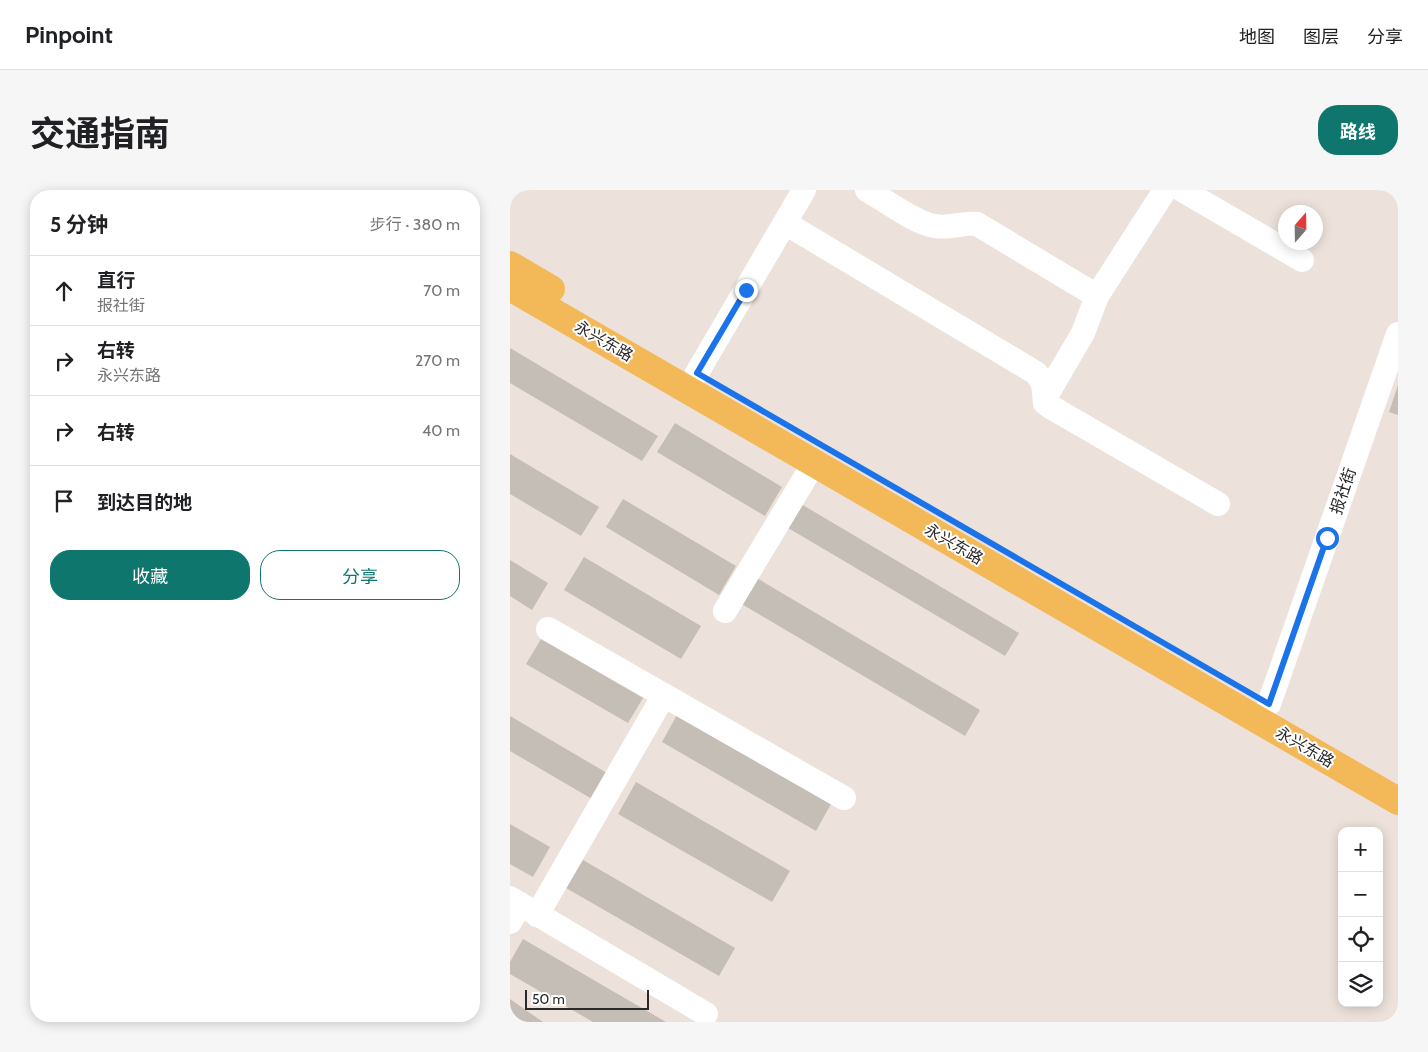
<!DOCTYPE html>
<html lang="zh">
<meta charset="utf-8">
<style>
body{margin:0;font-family:Cabin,"Noto Sans SC",sans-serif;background:#f6f6f6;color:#202124}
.controls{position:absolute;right:15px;bottom:15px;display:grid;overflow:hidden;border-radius:10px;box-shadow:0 2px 12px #0003}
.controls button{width:45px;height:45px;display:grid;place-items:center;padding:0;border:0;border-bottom:1px solid #e0e0e0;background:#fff;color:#202124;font:25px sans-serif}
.compass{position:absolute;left:768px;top:15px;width:45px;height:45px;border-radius:50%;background:#fff;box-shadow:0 2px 12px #0003;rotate:20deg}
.scale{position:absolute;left:15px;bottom:12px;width:124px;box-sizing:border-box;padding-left:5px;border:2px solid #2a2a2a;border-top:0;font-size:14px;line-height:18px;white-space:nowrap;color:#2a2a2a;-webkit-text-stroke:4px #fff;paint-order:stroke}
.stop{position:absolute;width:15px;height:15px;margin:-11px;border:4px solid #1a73e8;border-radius:50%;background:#fff}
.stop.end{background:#1a73e8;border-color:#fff;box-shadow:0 1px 5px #0008}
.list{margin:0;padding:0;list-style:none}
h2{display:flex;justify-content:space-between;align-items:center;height:65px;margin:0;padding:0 20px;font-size:21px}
h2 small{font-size:16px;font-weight:400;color:#757577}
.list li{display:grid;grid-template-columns:32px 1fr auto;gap:15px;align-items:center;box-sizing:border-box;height:70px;padding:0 20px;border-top:1px solid #e0e0e0}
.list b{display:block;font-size:19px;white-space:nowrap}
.list p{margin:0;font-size:16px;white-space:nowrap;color:#757577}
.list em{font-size:16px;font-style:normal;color:#757577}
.actions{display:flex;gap:10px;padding:15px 20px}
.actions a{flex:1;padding:11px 0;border:1px solid #0f766e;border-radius:20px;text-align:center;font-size:18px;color:#0f766e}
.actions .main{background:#0f766e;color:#fff}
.icon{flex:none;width:28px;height:28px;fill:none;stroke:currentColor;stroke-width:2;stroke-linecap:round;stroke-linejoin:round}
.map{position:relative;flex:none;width:888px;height:832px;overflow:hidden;border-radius:20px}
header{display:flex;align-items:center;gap:30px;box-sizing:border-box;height:70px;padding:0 25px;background:#fff;border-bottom:1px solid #e0e0e0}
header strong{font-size:24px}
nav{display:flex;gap:28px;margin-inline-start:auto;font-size:18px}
.intro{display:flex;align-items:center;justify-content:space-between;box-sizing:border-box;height:120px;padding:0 30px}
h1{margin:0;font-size:35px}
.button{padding:12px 22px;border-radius:20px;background:#0f766e;color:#fff;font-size:18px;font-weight:700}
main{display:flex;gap:30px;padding:0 30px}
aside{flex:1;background:#fff;border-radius:20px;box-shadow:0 2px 12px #0003}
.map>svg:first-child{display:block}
.building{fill:#c4beb7}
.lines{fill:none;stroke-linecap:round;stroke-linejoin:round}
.minor{stroke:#fff;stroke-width:24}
.major{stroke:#f3b959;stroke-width:28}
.route{stroke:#1a73e8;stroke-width:6}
.labels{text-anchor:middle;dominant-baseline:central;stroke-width:4;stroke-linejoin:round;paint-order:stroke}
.street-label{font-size:16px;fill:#2a2a2a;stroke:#fff}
</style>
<header>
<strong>Pinpoint</strong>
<nav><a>地图</a><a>图层</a><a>分享</a></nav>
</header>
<div class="intro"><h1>交通指南</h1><a class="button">路线</a></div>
<main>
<aside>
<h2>5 分钟<small>步行 · 380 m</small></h2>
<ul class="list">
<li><svg class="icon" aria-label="ahead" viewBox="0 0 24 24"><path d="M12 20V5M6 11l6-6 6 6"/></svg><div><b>直行</b><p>报社街</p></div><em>70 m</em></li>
<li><svg class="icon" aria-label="right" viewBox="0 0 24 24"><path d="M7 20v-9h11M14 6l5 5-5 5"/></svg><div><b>右转</b><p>永兴东路</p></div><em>270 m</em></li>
<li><svg class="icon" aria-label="right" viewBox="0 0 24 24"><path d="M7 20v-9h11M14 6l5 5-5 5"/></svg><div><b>右转</b></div><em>40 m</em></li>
<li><svg class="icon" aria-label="arrive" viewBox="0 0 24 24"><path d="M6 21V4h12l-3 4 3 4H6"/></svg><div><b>到达目的地</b></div></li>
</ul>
<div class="actions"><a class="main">收藏</a><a>分享</a></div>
</aside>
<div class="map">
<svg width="888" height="832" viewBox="0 0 888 832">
<rect width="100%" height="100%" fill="#ece2db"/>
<path class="building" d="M0,158L148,246L132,271L0,193Z
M888,195V225L879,222Z
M165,233L272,297L255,326L147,262Z
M0,264L89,317L71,346L0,304Z
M113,309L226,376L209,405L96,337Z
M286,311L509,443L495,466L273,335Z
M74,367L191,436L171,469L54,400Z
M0,370L38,393L22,420L0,406Z
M245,387L470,520L455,546L230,413Z
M31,449L133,508L118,533L16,474Z
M168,523L322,612L306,641L152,552Z
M0,526L97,583L82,609L0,561Z
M126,592L280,681L262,712L108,624Z
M0,634L40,657L23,687L0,674Z
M73,670L225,758L209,786L56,698Z
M13,749L156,832H83L0,784V772Z
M0,809L33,832H0Z"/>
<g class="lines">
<path class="minor" d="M357,0C375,10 406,34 425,36C440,39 453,32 467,34L587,106
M672,0L792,70
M275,33L526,183L533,193L535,213L539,216L708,314
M187,183L294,0
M535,208L573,143L587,106L655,0
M215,421L304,273
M38,439L334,608
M759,514L888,144
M0,708L196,824
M27,725L154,505
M0,732L10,715"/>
<path class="major" d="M0,75L41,99
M0,97L888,611"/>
</g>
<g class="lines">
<path class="route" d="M236,100L187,183L759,514L817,348"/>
</g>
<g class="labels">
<g class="street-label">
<text transform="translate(94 151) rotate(30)">永兴东路</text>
<text transform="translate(833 301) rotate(-71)">报社街</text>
<text transform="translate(444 354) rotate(30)">永兴东路</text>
<text transform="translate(795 557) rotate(30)">永兴东路</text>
</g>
</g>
</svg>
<div class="controls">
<button>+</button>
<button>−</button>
<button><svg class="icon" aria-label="locate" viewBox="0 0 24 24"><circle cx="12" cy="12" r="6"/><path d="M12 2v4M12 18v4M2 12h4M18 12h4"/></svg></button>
<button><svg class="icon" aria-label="layers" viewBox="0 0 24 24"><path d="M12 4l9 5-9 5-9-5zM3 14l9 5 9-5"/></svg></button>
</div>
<svg class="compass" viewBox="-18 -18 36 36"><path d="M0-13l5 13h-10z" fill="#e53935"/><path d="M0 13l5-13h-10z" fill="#757577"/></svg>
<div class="scale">50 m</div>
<div class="stop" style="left:817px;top:348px"></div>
<div class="stop end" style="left:236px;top:100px"></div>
</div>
</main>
